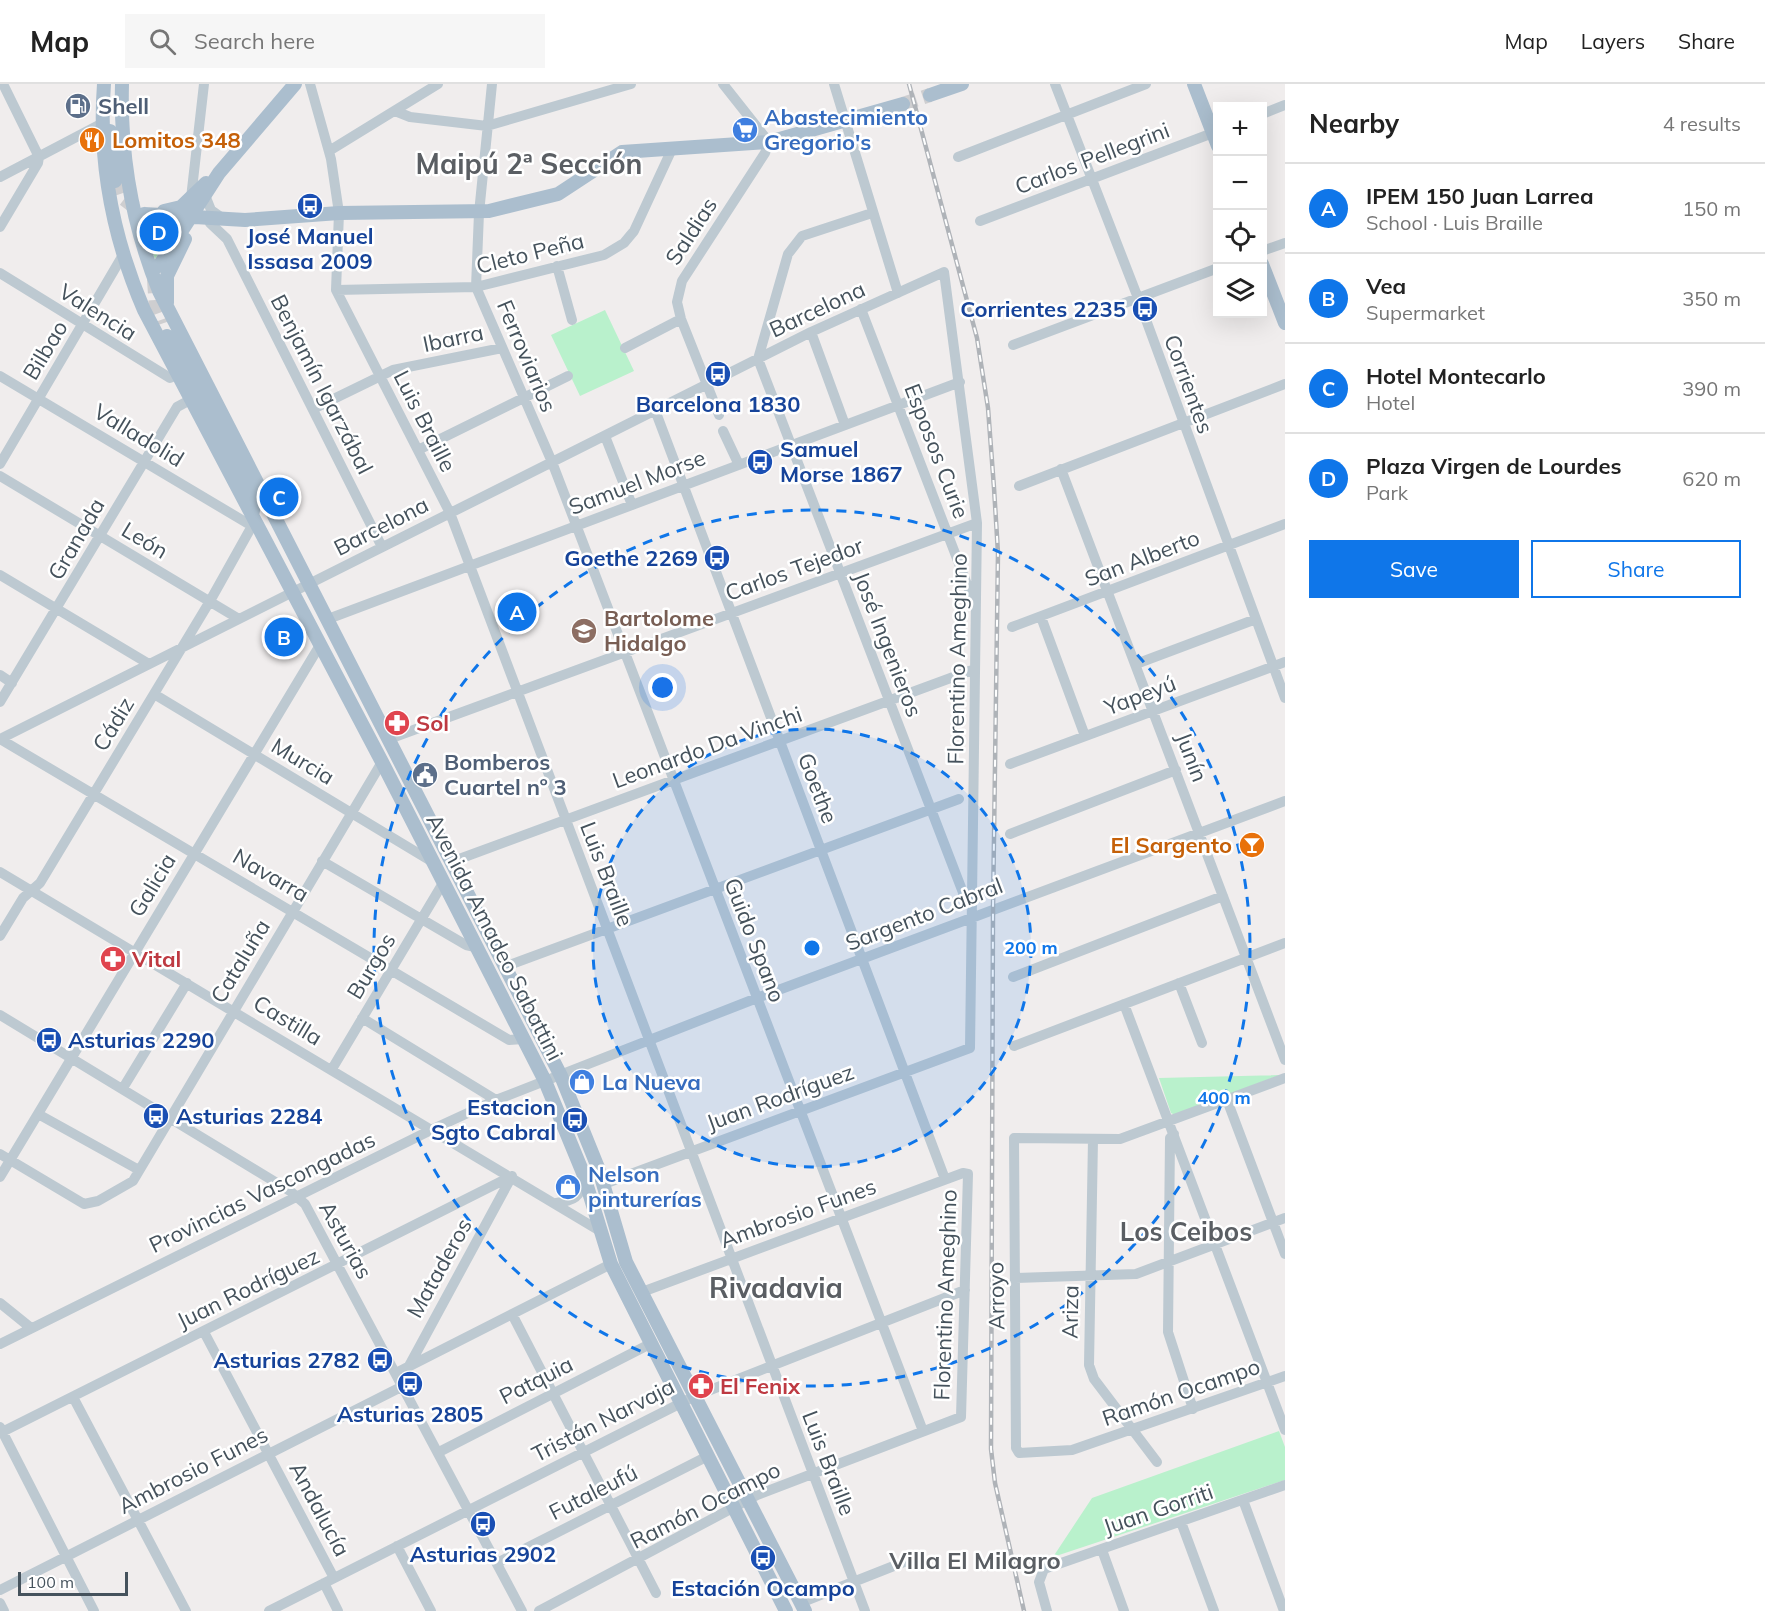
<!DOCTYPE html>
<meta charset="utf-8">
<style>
body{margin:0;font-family:Mulish,sans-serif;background:#f6f6f6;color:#222}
.controls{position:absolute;right:18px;top:18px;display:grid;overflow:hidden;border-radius:0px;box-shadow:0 6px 24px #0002}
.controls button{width:54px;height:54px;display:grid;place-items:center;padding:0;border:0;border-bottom:2px solid #e0e0e0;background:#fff;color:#222;font:30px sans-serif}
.scale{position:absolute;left:18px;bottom:15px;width:110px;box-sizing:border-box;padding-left:6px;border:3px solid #45525c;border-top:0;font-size:16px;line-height:21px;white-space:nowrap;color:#45525c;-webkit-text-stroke:4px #fff;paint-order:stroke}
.you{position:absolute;left:663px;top:604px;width:21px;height:21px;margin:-15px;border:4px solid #fff;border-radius:50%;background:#1a73e8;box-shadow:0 0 0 9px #1a73e833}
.badge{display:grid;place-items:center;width:39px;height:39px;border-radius:50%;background:#0f76e9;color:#fff;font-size:20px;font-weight:700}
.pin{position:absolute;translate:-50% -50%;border:3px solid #fff;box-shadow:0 2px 6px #0006}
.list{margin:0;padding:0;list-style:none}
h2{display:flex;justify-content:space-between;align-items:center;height:78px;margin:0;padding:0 24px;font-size:26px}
h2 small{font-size:20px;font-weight:400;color:#767676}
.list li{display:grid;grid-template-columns:39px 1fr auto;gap:18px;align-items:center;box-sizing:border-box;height:90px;padding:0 24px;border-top:2px solid #e0e0e0}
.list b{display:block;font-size:22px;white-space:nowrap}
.list p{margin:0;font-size:20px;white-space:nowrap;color:#767676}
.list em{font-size:20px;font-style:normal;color:#767676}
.actions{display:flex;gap:12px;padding:18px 24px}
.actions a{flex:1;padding:14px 0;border:2px solid #0f76e9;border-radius:0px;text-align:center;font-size:21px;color:#0f76e9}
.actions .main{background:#0f76e9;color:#fff}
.icon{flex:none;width:33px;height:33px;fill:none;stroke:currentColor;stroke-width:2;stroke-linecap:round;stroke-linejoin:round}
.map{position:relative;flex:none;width:1285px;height:1527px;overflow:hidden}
header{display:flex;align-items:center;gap:36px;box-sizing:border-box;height:84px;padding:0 30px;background:#fff;border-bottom:2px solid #e0e0e0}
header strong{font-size:28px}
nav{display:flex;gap:33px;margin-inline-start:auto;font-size:21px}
.search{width:420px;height:54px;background:#f6f6f6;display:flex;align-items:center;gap:15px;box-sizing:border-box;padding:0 21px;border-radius:0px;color:#767676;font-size:22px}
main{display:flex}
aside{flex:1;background:#fff}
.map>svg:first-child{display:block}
.green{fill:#b9f1cc}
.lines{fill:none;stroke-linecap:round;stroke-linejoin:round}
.major-tunnel{stroke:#ceced0;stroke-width:14;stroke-dasharray:14 7;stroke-linecap:butt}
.minor{stroke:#bdc9d1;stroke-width:10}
.major{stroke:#abbece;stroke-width:14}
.rail-casing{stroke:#afb3b8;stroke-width:4.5}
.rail{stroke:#fff;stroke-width:2;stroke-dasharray:7;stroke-linecap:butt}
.ring{fill:none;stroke:#0f76e9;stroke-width:3;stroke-dasharray:10 8}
.labels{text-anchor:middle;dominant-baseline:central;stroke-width:5;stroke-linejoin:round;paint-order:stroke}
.service-label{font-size:22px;font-weight:bold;fill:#4e5e75;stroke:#fff;text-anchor:start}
.shop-label{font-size:22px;font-weight:bold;fill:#366cbe;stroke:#fff;text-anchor:start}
.food-label{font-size:22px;font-weight:bold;fill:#c56008;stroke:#fff;text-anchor:start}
.street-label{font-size:22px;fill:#45525c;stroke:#fff}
.transit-label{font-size:22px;font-weight:bold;fill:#164399;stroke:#fff}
.education-label{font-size:22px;font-weight:bold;fill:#785e54;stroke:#fff;text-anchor:start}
.health-label{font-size:22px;font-weight:bold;fill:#be3a42;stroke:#fff;text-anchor:start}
.neighbourhood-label{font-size:24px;font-weight:bold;fill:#5a5e63;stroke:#fff}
.quarter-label{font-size:26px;font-weight:bold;fill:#5a5e63;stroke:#fff}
.district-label{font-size:28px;font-weight:bold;fill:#5a5e63;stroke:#fff}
.centre{fill:#0f76e9;stroke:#fff;stroke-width:3}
.ring-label{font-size:18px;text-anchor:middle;font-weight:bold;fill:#0f76e9;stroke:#fff;stroke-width:5;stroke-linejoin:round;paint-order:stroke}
</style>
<header>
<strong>Map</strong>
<div class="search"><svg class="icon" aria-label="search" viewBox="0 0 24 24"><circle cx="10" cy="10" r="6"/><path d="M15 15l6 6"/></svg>Search here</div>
<nav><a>Map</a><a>Layers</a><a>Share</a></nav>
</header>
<main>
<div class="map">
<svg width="1285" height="1527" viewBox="0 0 1285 1527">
<rect width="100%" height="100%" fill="#f0eded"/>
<path class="green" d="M179,138L155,175L142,139Z
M605,226L634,287L580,312L551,251Z
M1280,991L1175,1031L1171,1029L1159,994Z
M1279,1347L1285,1363V1396L1053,1473L1092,1414Z"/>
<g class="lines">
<path class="major-tunnel" d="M903,20L930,11
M115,97L120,112L141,128
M154,195L156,226L161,240"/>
<path class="minor" d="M3,0L39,73
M310,0L331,75L339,129L336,206L450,429L865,1527
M492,0L479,129L476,203L552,378L923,1347
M834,0L898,209
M1055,0L1138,214L1285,614
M395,27L410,33L487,42L631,0
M1262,30L1285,21
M329,67L438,0
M958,73L1146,0
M0,93L101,40
M205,111L211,126L221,133
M191,114L204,0
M872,129L802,152L788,170L758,275L967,819L972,823
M980,137L1218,47
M210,139L227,155L382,463
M0,143L38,79L39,73
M1262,167L1285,159
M557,182L572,236
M0,189L170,294L177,291
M336,206L476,203L604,171L624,159L634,147L672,65
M861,225L973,516
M811,248L845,341
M1013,261L1218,184
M625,264L681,235
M0,292L252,442L257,440
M313,325L393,286L502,264
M655,326L945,1095
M719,331L681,235L677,218L682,197L765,69L769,58L723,0
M723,347L739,381
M605,352L632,421
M418,366L568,292
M0,380L123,171
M1061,385L1285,976
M0,392L239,535
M1019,402L1285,300
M0,491L149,580
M1041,533L1085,652
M328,535L960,298
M1012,543L1285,440
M1136,580L1256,535
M0,591L12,599
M154,610L431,777
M0,618L177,323L190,316
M0,655L811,248L944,188L977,439L970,964L604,1100
M0,655L509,956L523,955
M389,655L977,439
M1010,680L1285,578
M1010,750L1176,686
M322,777L466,861L475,863
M451,778L975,585
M0,788L600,1147
M0,852L23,814L40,799L210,517L252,442
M504,883L959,715
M1013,893L1223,812
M1179,899L1202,959
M1124,920L1285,1346
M0,931L290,1107L305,1120L522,1527
M362,934L496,1016
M1014,962L1285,859
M332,985L443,799
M1285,994L1120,1055L1014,1054L1016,1364L1019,1369L1072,1366L1285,1292
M123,1004L187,899
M1227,1016L1285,1170
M38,1030L139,1086
M1174,1050L1170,1054L1168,1248L1193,1325
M1093,1055L1089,1281L1094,1295L1157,1378
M0,1070L84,1120L98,1117L133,1097L382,678
M0,1093L320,561
M556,1119C573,1117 582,1113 583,1095
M1016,1194L1136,1190L1285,1134
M0,1219L31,1244
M512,1230L656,1509
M204,1248L334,1494
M0,1260L433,1045L496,1016L757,914L1285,717
M409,1282L512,1092
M396,1289L611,1180
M73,1313L186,1527
M0,1343L94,1527
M0,1349L512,1092
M439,1368L650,1260
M1243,1416L1284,1527
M1181,1438L1214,1527
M397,1462L431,1527
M1102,1466L1124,1527
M497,1479L706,1373
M324,1499L338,1527
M0,1506L403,1302
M0,1519L4,1527
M800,1519L914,1474
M269,1527L695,1312L965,1206
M539,1527L757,1411L961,1333L968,1090L963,1089L642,1208
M1047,1527L1039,1498L1044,1485L1285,1401"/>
<path class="major" d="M104,0C98,79 113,154 144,226L382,678L545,997L583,1089L611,1180L786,1527
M122,0C120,72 132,140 159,207L561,992L599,1086L626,1178L805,1527
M1194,0L1218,62
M930,11L962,0
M110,47L115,97
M164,127L181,123L206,99
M144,130L245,136L339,129L489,127L558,110L622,68L769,58L903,20
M1262,180L1285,239
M159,182L219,89L295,0
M167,219V192L185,155
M167,252L247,401L253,415V427"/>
<g class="rail-casing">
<path id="rail" d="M909,0L977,254L988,324L994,404L998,469L993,825L991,1365L995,1399L1024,1527"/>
</g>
<use href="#rail" class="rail"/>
</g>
<circle cx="812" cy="864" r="219" fill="#0f76e9" fill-opacity=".12"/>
<g class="ring">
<circle cx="812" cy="864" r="219"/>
<circle cx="812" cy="864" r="438"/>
</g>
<defs>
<g id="fuel-disc" transform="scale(1.35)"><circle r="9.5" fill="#5c6f8a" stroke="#fff"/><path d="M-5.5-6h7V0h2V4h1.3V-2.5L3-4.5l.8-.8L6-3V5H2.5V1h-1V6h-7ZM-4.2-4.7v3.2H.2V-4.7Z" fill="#fff"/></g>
<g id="supermarket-disc" transform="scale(1.35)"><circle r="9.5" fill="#3f7fe0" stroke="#fff"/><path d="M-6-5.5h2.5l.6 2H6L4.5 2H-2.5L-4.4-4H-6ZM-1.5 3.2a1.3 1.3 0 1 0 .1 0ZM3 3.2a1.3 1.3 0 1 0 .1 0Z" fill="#fff"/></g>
<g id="restaurant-disc" transform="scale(1.35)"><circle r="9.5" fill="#e8710a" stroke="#fff"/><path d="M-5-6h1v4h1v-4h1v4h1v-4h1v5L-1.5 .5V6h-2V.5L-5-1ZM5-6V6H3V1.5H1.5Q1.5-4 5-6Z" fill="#fff"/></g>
<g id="bus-disc" transform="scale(1.35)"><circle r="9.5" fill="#1a4fb4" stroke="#fff"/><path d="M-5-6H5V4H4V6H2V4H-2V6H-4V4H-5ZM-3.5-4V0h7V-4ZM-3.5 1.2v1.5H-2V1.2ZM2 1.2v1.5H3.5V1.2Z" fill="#fff"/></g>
<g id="school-disc" transform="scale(1.35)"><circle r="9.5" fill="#8d6e63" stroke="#fff"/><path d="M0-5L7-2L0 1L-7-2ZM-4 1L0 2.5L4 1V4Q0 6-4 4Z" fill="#fff"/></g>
<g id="pharmacy-disc" transform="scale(1.35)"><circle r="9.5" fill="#e0444e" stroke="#fff"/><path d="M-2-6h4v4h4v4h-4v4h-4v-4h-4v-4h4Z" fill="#fff"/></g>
<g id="civic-disc" transform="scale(1.35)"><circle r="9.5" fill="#5c6f8a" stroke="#fff"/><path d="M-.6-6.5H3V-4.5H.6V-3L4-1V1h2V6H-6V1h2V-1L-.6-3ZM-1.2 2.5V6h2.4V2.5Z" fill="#fff"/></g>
<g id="bar-disc" transform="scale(1.35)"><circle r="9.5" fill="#e8710a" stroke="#fff"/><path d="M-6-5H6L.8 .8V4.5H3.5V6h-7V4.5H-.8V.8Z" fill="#fff"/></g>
<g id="shop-disc" transform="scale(1.35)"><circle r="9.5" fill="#3f7fe0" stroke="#fff"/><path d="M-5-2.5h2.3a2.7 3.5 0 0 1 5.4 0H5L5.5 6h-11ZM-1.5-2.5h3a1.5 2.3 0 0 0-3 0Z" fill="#fff"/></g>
</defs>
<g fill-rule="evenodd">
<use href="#fuel-disc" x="78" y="22"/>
<use href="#supermarket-disc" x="745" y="46"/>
<use href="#restaurant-disc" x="92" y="56"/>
<use href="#bus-disc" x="310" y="122"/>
<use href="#bus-disc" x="1145" y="225"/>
<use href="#bus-disc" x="718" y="290"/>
<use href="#bus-disc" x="760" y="378"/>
<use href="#bus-disc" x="717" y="474"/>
<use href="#school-disc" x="584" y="547"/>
<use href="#pharmacy-disc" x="397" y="639"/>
<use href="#civic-disc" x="425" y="691"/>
<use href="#bar-disc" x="1252" y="761"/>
<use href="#pharmacy-disc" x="113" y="875"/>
<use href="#bus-disc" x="49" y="956"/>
<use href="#shop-disc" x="582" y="998"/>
<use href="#bus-disc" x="156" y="1032"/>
<use href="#bus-disc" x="575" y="1036"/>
<use href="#shop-disc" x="568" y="1103"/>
<use href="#bus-disc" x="380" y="1276"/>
<use href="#bus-disc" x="410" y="1300"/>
<use href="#pharmacy-disc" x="701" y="1302"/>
<use href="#bus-disc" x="483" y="1440"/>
<use href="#bus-disc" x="763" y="1474"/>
</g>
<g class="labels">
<g class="service-label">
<text x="98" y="22">Shell</text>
<text x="444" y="678">Bomberos<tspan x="444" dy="25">Cuartel nº 3</tspan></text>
</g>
<g class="shop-label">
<text x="764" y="33">Abastecimiento<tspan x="764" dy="25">Gregorio's</tspan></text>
<text x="602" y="998">La Nueva</text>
<text x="588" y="1090">Nelson<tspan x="588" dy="25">pinturerías</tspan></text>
</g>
<g class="food-label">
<text x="112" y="56">Lomitos 348</text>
<text x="1232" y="761" text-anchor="end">El Sargento</text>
</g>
<g class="street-label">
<text transform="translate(1092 74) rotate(-21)">Carlos Pellegrini</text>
<text transform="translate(691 147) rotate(-57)">Saldias</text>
<text transform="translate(530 169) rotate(-14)">Cleto Peña</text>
<text transform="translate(817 225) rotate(-25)">Barcelona</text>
<text transform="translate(98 228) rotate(32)">Valencia</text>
<text transform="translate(453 254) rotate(-12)">Ibarra</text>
<text transform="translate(45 266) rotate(-59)">Bilbao</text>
<text transform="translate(527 272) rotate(67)">Ferroviarios</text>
<text transform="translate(322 300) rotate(63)">Benjamín Igarzábal</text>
<text transform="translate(1189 300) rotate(70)">Corrientes</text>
<text transform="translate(425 337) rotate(63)">Luis Braille</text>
<text transform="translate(139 351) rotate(31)">Valladolid</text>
<text transform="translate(937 367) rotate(69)">Esposos Curie</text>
<text transform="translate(637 398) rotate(-21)">Samuel Morse</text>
<text transform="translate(381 442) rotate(-27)">Barcelona</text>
<text transform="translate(76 455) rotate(-60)">Granada</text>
<text transform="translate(145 456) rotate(31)">León</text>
<text transform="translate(1142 474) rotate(-21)">San Alberto</text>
<text transform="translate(794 485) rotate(-20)">Carlos Tejedor</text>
<text transform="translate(888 560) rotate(69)">José Ingenieros</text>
<text transform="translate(957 575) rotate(-89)">Florentino Ameghino</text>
<text transform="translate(1140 611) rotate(-21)">Yapeyú</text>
<text transform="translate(113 640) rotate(-59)">Cádiz</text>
<text transform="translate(707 663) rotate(-20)">Leonardo Da Vinchi</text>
<text transform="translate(1192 673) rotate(69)">Junín</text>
<text transform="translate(303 677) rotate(31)">Murcia</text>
<text transform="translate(818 704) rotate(69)">Goethe</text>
<text transform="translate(607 790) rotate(69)">Luis Braille</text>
<text transform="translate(271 791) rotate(30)">Navarra</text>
<text transform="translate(152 801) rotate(-59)">Galicia</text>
<text transform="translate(924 830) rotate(-21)">Sargento Cabral</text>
<text transform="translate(495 853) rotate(63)">Avenida Amadeo Sabattini</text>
<text transform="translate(755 856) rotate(69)">Guido Spano</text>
<text transform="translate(240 877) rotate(-59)">Cataluña</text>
<text transform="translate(371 882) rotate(-59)">Burgos</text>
<text transform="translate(288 936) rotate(31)">Castilla</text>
<text transform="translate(780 1013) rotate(-20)">Juan Rodríguez</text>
<text transform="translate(262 1108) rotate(-26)">Provincias Vascongadas</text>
<text transform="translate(798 1129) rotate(-20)">Ambrosio Funes</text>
<text transform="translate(346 1156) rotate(61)">Asturias</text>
<text transform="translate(439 1184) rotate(-61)">Mataderos</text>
<text transform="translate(248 1204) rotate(-26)">Juan Rodríguez</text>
<text transform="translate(945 1211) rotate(-88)">Florentino Ameghino</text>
<text transform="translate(996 1212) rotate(-91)">Arroyo</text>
<text transform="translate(1070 1228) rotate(-89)">Ariza</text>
<text transform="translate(536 1296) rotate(-27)">Patquia</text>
<text transform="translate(1181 1308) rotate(-19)">Ramón Ocampo</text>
<text transform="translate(603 1336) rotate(-27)">Tristán Narvaja</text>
<text transform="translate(829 1379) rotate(69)">Luis Braille</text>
<text transform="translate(193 1386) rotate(-27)">Ambrosio Funes</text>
<text transform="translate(593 1408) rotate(-27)">Futaleufú</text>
<text transform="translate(705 1421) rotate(-27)">Ramón Ocampo</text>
<text transform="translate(320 1425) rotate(62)">Andalucía</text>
<text transform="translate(1158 1425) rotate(-19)">Juan Gorriti</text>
</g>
<g class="transit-label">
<text x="310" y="152">José Manuel<tspan x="310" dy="25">Issasa 2009</tspan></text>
<text x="1126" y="225" text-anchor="end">Corrientes 2235</text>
<text x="718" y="320">Barcelona 1830</text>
<text x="780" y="365" text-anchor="start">Samuel<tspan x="780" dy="25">Morse 1867</tspan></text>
<text x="698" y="474" text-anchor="end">Goethe 2269</text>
<text x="68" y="956" text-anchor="start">Asturias 2290</text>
<text x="556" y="1023" text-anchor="end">Estacion<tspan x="556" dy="25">Sgto Cabral</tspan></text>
<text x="176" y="1032" text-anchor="start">Asturias 2284</text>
<text x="360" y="1276" text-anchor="end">Asturias 2782</text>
<text x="410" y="1330">Asturias 2805</text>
<text x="483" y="1470">Asturias 2902</text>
<text x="763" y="1504">Estación Ocampo</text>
</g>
<g class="education-label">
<text x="604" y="534">Bartolome<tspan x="604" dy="25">Hidalgo</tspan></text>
</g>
<g class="health-label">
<text x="416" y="639">Sol</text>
<text x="132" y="875">Vital</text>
<text x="720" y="1302">El Fenix</text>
</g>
<g class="neighbourhood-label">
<text x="975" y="1476">Villa El Milagro</text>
</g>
<g class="quarter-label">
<text x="1186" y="1147">Los Ceibos</text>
</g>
<g class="district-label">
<text x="529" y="79">Maipú 2ª Sección</text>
<text x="776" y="1203">Rivadavia</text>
</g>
</g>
<circle cx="812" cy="864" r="9" class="centre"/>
<g class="ring-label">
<text x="1031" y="870">200 m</text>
<text x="1224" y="1020">400 m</text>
</g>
</svg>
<div class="controls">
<button>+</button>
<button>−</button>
<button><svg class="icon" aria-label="locate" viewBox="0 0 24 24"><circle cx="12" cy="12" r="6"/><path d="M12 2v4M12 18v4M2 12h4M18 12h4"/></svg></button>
<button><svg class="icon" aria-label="layers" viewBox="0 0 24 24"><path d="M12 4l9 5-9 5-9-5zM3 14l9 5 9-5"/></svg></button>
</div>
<div class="scale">100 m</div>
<div class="you"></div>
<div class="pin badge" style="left:517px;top:528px">A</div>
<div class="pin badge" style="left:284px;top:553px">B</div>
<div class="pin badge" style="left:279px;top:413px">C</div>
<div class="pin badge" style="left:159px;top:148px">D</div>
</div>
<aside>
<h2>Nearby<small>4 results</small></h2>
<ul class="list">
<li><span class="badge">A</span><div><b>IPEM 150 Juan Larrea</b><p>School · Luis Braille</p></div><em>150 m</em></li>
<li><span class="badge">B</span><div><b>Vea</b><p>Supermarket</p></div><em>350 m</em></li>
<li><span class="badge">C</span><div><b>Hotel Montecarlo</b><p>Hotel</p></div><em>390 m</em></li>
<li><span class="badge">D</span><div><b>Plaza Virgen de Lourdes</b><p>Park</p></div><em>620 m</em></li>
</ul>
<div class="actions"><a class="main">Save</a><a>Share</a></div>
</aside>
</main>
